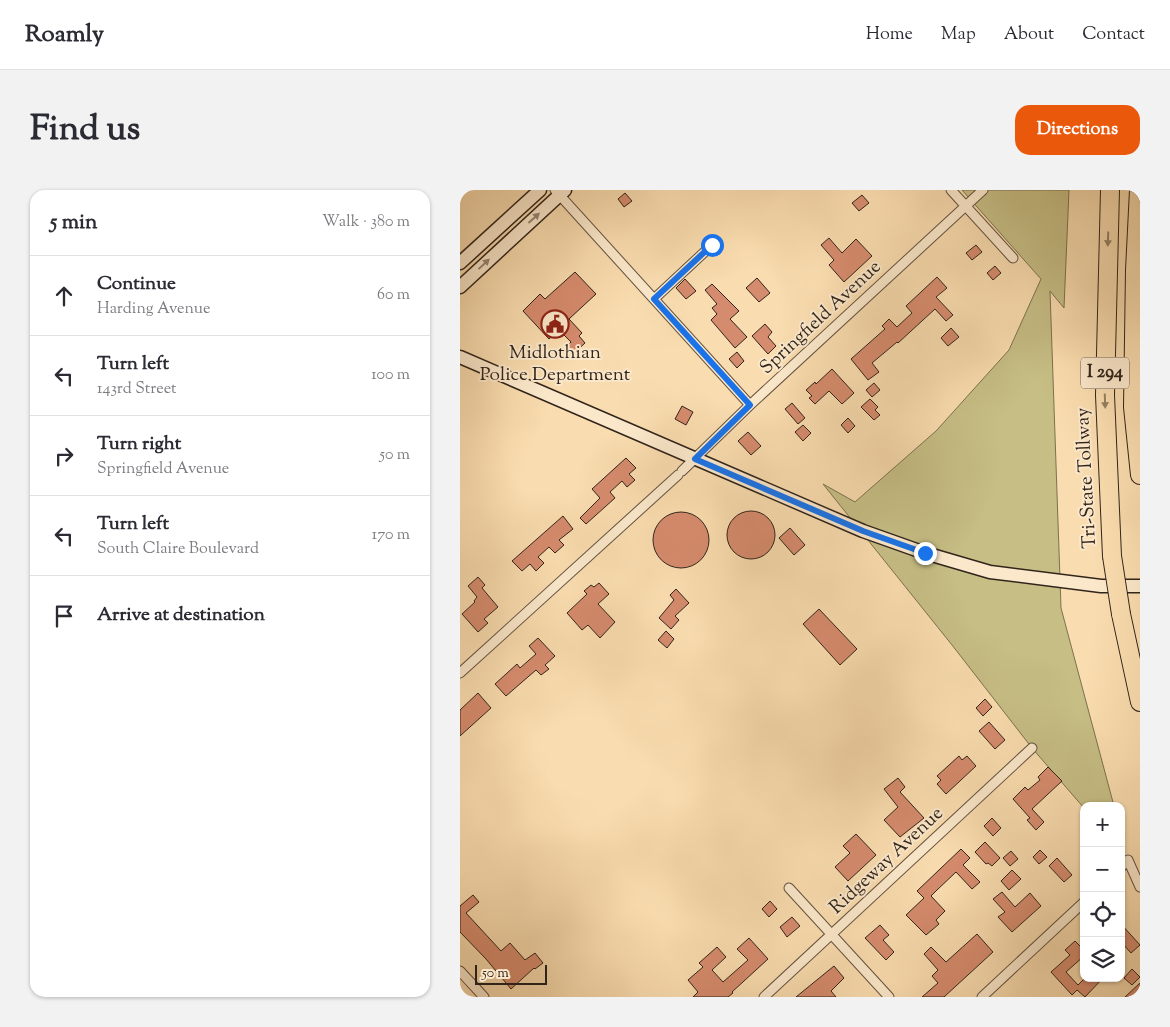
<!DOCTYPE html>
<meta charset="utf-8">
<style>
body{margin:0;font-family:"Sorts Mill Goudy",serif;background:#f2f2f3;color:#2b2b33}
.controls{position:absolute;right:15px;bottom:15px;display:grid;overflow:hidden;border-radius:10px;box-shadow:0 1px 4px #0004}
.controls button{width:45px;height:45px;display:grid;place-items:center;padding:0;border:0;border-bottom:1px solid #e1e1e2;background:#fff;color:#2b2b33;font:25px sans-serif}
.scale{position:absolute;left:15px;bottom:12px;width:72px;box-sizing:border-box;padding-left:5px;border:2px solid #31241b;border-top:0;font-size:14px;line-height:18px;white-space:nowrap;color:#31241b;-webkit-text-stroke:4px #fbe8cb;paint-order:stroke}
.stop{position:absolute;width:15px;height:15px;margin:-11px;border:4px solid #1a73e8;border-radius:50%;background:#fff}
.stop.end{background:#1a73e8;border-color:#fff;box-shadow:0 1px 5px #0008}
.list{margin:0;padding:0;list-style:none}
h2{display:flex;justify-content:space-between;align-items:center;height:65px;margin:0;padding:0 20px;font-size:21px}
h2 small{font-size:16px;font-weight:400;color:#7c7c81}
.list li{display:grid;grid-template-columns:32px 1fr auto;gap:15px;align-items:center;box-sizing:border-box;height:80px;padding:0 20px;border-top:1px solid #e1e1e2}
.list b{display:block;font-size:19px;white-space:nowrap}
.list p{margin:0;font-size:16px;white-space:nowrap;color:#7c7c81}
.list em{font-size:16px;font-style:normal;color:#7c7c81}
.icon{flex:none;width:28px;height:28px;fill:none;stroke:currentColor;stroke-width:2;stroke-linecap:round;stroke-linejoin:round}
.map{position:relative;flex:none;width:680px;height:807px;overflow:hidden;border-radius:15px}
header{display:flex;align-items:center;gap:30px;box-sizing:border-box;height:70px;padding:0 25px;background:#fff;border-bottom:1px solid #e1e1e2}
header strong{font-size:24px}
nav{display:flex;gap:28px;margin-inline-start:auto;font-size:18px}
.intro{display:flex;align-items:center;justify-content:space-between;box-sizing:border-box;height:120px;padding:0 30px}
h1{margin:0;font-size:35px}
.button{padding:12px 22px;border-radius:15px;background:#ea580c;color:#fff;font-size:18px;font-weight:700}
main{display:flex;gap:30px;padding:0 30px}
aside{flex:1;background:#fff;border-radius:15px;box-shadow:0 1px 4px #0004}
.map>svg:first-child{display:block}
.green{fill:#c6be85;stroke:#7c7150}
.building{fill:#d58b6d;stroke:#31241b}
.lines{fill:none;stroke-linecap:round;stroke-linejoin:round}
.street-casing{stroke:#635240;stroke-width:11}
.secondary-casing{stroke:#31241b;stroke-width:15}
.highway-casing{stroke:#31241b;stroke-width:20}
.street{stroke:#fbe8cb;stroke-width:9}
.secondary{stroke:#fbe8cb;stroke-width:12}
.highway{stroke:#f9dcaf;stroke-width:18}
.highway-bridge-casing{stroke:#31241b;stroke-width:20;stroke-linecap:butt}
.highway-bridge{stroke:#f9dcaf;stroke-width:18}
.oneway{fill:#968673}
.oneway2{fill:#958065}
.route{stroke:#1a73e8;stroke-width:6}
.labels{text-anchor:middle;dominant-baseline:central;stroke-width:4;stroke-linejoin:round;paint-order:stroke}
.shield{fill:#fbe8cb;stroke:#6e5f50;stroke-width:1}
.shield-label{font-size:18px;font-weight:bold;fill:#31241b}
.street-label{font-size:19px;fill:#31241b;stroke:#fbe8cb}
.poi-label{font-size:19px;fill:#31241b;stroke:#fbe8cb}
</style>
<header>
<strong>Roamly</strong>
<nav><a>Home</a><a>Map</a><a>About</a><a>Contact</a></nav>
</header>
<div class="intro"><h1>Find us</h1><a class="button">Directions</a></div>
<main>
<aside>
<h2>5 min<small>Walk · 380 m</small></h2>
<ul class="list">
<li><svg class="icon" aria-label="ahead" viewBox="0 0 24 24"><path d="M12 20V5M6 11l6-6 6 6"/></svg><div><b>Continue</b><p>Harding Avenue</p></div><em>60 m</em></li>
<li><svg class="icon" aria-label="left" viewBox="0 0 24 24"><path d="M17 20v-9H6M10 6l-5 5 5 5"/></svg><div><b>Turn left</b><p>143rd Street</p></div><em>100 m</em></li>
<li><svg class="icon" aria-label="right" viewBox="0 0 24 24"><path d="M7 20v-9h11M14 6l5 5-5 5"/></svg><div><b>Turn right</b><p>Springfield Avenue</p></div><em>50 m</em></li>
<li><svg class="icon" aria-label="left" viewBox="0 0 24 24"><path d="M17 20v-9H6M10 6l-5 5 5 5"/></svg><div><b>Turn left</b><p>South Claire Boulevard</p></div><em>170 m</em></li>
<li><svg class="icon" aria-label="arrive" viewBox="0 0 24 24"><path d="M6 21V4h12l-3 4 3 4H6"/></svg><div><b>Arrive at destination</b></div></li>
</ul>
</aside>
<div class="map">
<svg width="680" height="807" viewBox="0 0 680 807">
<rect width="100%" height="100%" fill="#f9dcaf"/>
<filter id="stains"><feTurbulence type="fractalNoise" baseFrequency=".004" numOctaves="4"/><feColorMatrix values="0 0 0 0 .2 0 0 0 0 .09 0 0 0 0 .02 0 0 0 .5 -.17"/></filter>
<radialGradient id="worn" r=".72"><stop offset=".6" stop-color="#630" stop-opacity="0"/><stop offset="1" stop-color="#630" stop-opacity=".3"/></radialGradient>
<path class="green" d="M502,0H609L604,118L590,101L601,418L654,616H624V618L572,558L492,455L363,294L395,312L476,241L549,160L581,89Z"/>
<path class="building" d="M165,3L172,11L164,17L158,9Z
M402,5L409,13L399,21L392,13Z
M369,48L382,63L396,49L412,66L384,92L369,75L374,70L361,55Z
M516,55L522,62L512,70L506,63Z
M535,76L541,83L533,90L527,83Z
M115,82L136,104L109,129L122,143L119,146L125,153L114,163L107,156L111,152L99,140L89,149L63,121L80,104L85,109Z
M477,87L487,98L476,107L493,125L486,131L475,119L438,153L437,152L412,173L419,182L408,190L391,169L425,139L422,136L429,129L437,137L452,123L446,116Z
M297,88L310,103L299,112L286,98Z
M225,89L236,101L226,109L216,98Z
M252,94L279,121L270,129L287,147L275,158L251,130L257,124L252,118L257,114L245,100Z
M305,134L312,142L308,147L316,156L308,164L292,146Z
M491,138L499,147L488,156L481,148Z
M277,162L284,171L277,178L269,169Z
M372,179L394,203L382,214L369,201L355,214L349,208L352,206L346,200L355,192L356,194Z
M414,193L420,200L412,207L406,200Z
M410,209L418,217L415,220L420,225L414,230L401,217Z
M332,213L345,228L338,234L325,219Z
M222,216L233,222L226,235L215,229Z
M388,228L395,236L388,243L381,235Z
M343,235L351,243L343,251L335,242Z
M288,242L301,256L291,265L278,251Z
M166,268L176,278L169,284L175,290L167,297L162,291L150,302L155,308L126,334L120,328L140,308L132,299Z
M267 345a24 24 0 1 1 48 0a24 24 0 1 1-48 0Z
M193 350a28 28 0 1 1 56 0a28 28 0 1 1-56 0Z
M103,326L113,339L99,350L104,355L95,363L89,357L78,367L84,373L76,381L70,374L62,381L52,371Z
M330,338L345,355L334,365L319,348Z
M18,387L25,395L22,398L38,417L24,429L28,433L18,442L2,424L15,412L14,411L17,407L8,396Z
M139,393L149,404L138,414L155,432L140,448L128,435L122,440L107,423L127,404L124,401L131,395L134,397Z
M216,399L229,413L215,426L219,430L211,439L199,428L214,410L210,405Z
M359,419L397,459L380,475L343,434Z
M206,441L214,449L207,458L198,450Z
M78,448L95,466L85,475L89,479L81,485L76,480L46,506L35,494L57,474L60,478L76,464L69,456Z
M18,503L31,518L0,546V520Z
M525,509L532,517L523,526L516,518Z
M529,532L545,550L535,559L519,541Z
M499,566L502,570L507,566L516,576L486,604L477,594L481,590L477,586Z
M588,577L602,591L572,619L584,632L576,640L567,630L570,628L553,609L565,597L568,600L580,590L578,587Z
M438,588L445,597L440,602L464,628L440,647L424,630L438,617L424,599Z
M532,628L541,638L533,646L524,636Z
M396,644L416,665L388,691L375,677L390,663L383,656Z
M525,652L540,668L532,676L528,673L526,674L515,662Z
M501,659L510,668L503,675L520,692L512,699L496,682L477,700L471,706L485,721L476,730L479,734L466,745L446,725L464,708L457,701Z
M580,660L587,667L579,674L573,667Z
M551,661L558,669L550,676L543,668Z
M597,668L612,685L604,692L589,676Z
M552,680L561,689L549,700L541,691Z
M542,702L555,717L570,703L581,716L552,742L538,727L545,722L533,709Z
M13,705L19,712L6,723L41,761L50,753L65,770L75,763L83,773L75,779L74,778L51,799L26,769L0,742V716Z
M310,711L317,719L309,727L302,719Z
M332,727L340,736L327,747L320,737Z
M661,734L680,755L671,763L661,752Z
M420,735L429,745L423,750L434,762L426,770L405,748Z
M517,744L533,762L484,807H462L478,793L472,786L478,780L464,764L471,757L486,772Z
M289,748L308,769L272,802L273,803L268,807H233L238,802L228,790L243,777L239,773L257,757L266,767L252,780L263,792L288,770L277,759Z
M615,751L624,760V766L606,782L618,795L625,788H643L625,807L617,800L612,805L591,782L610,765L605,760Z
M374,776L384,788L371,801L376,807H336Z
M672,779L680,787L672,795L664,788Z
M680,793V807H665Z"/>
<g class="lines">
<g class="street-casing">
<path id="street" d="M95,0L290,215
M491,0L553,68
M194,109L252,55
M222,281L290,215L523,0
M0,483L218,285
M661,677L668,670L680,697
M329,698L429,807
M0,781L24,807
M304,807L572,558
M522,807L624,712"/>
</g>
<g class="secondary-casing">
<path id="secondary" d="M0,73L80,0
M0,97L105,0
M0,167L403,341L465,363L530,382L641,396H680"/>
</g>
<g class="highway-casing">
<path id="highway" d="M650,0L645,205L652,366
M679,0L675,80L673,217L680,285
M661,424L680,512"/>
</g>
<use href="#street" class="street"/>
<use href="#secondary" class="secondary"/>
<use href="#highway" class="highway"/>
<g class="highway-bridge-casing">
<path id="highway-bridge" d="M652,366L661,424"/>
</g>
<use href="#highway-bridge" class="highway-bridge"/>
</g>
<defs><path id="oneway-solid" d="M-6-.8H1V-3.2L6.5 0L1 3.2V.8H-6Z" transform="scale(1.25)"/></defs>
<g class="oneway">
<use href="#oneway-solid" transform="translate(74 28) rotate(-42)"/>
<use href="#oneway-solid" transform="translate(24 74) rotate(-43)"/>
</g>
<g class="oneway2">
<use href="#oneway-solid" transform="translate(648 49) rotate(92)"/>
<use href="#oneway-solid" transform="translate(645 211) rotate(88)"/>
</g>
<g class="lines">
<path class="route" d="M252,55L194,109L290,215L235,269L403,341L465,363"/>
</g>
<defs>
<g id="civic-ring" transform="scale(1.4375)"><circle r="9.5" fill="#fbe8cb" stroke="#8f2418" stroke-width="1.5"/><path d="M-.6-6.5H3V-4.5H.6V-3L4-1V1h2V6H-6V1h2V-1L-.6-3ZM-1.2 2.5V6h2.4V2.5Z" fill="#8f2418"/></g>
</defs>
<g fill-rule="evenodd">
<use href="#civic-ring" x="95" y="134"/>
</g>
<g class="labels">
<rect class="shield" x="621" y="167.5" width="48" height="31" rx="4"/>
<g class="shield-label">
<text x="645" y="183">I 294</text>
</g>
<g class="street-label">
<text transform="translate(361 128) rotate(-43)">Springfield Avenue</text>
<text transform="translate(627 288) rotate(-93)">Tri-State Tollway</text>
<text transform="translate(427 671) rotate(-43)">Ridgeway Avenue</text>
</g>
<g class="poi-label">
<text x="95" y="163">Midlothian<tspan x="95" dy="22">Police Department</tspan></text>
</g>
</g>
<rect width="100%" height="100%" filter="url(#stains)"/>
<rect width="100%" height="100%" fill="url(#worn)"/>
</svg>
<div class="controls">
<button>+</button>
<button>−</button>
<button><svg class="icon" aria-label="locate" viewBox="0 0 24 24"><circle cx="12" cy="12" r="6"/><path d="M12 2v4M12 18v4M2 12h4M18 12h4"/></svg></button>
<button><svg class="icon" aria-label="layers" viewBox="0 0 24 24"><path d="M12 4l9 5-9 5-9-5zM3 14l9 5 9-5"/></svg></button>
</div>
<div class="scale">50 m</div>
<div class="stop" style="left:252px;top:55px"></div>
<div class="stop end" style="left:465px;top:363px"></div>
</div>
</main>
